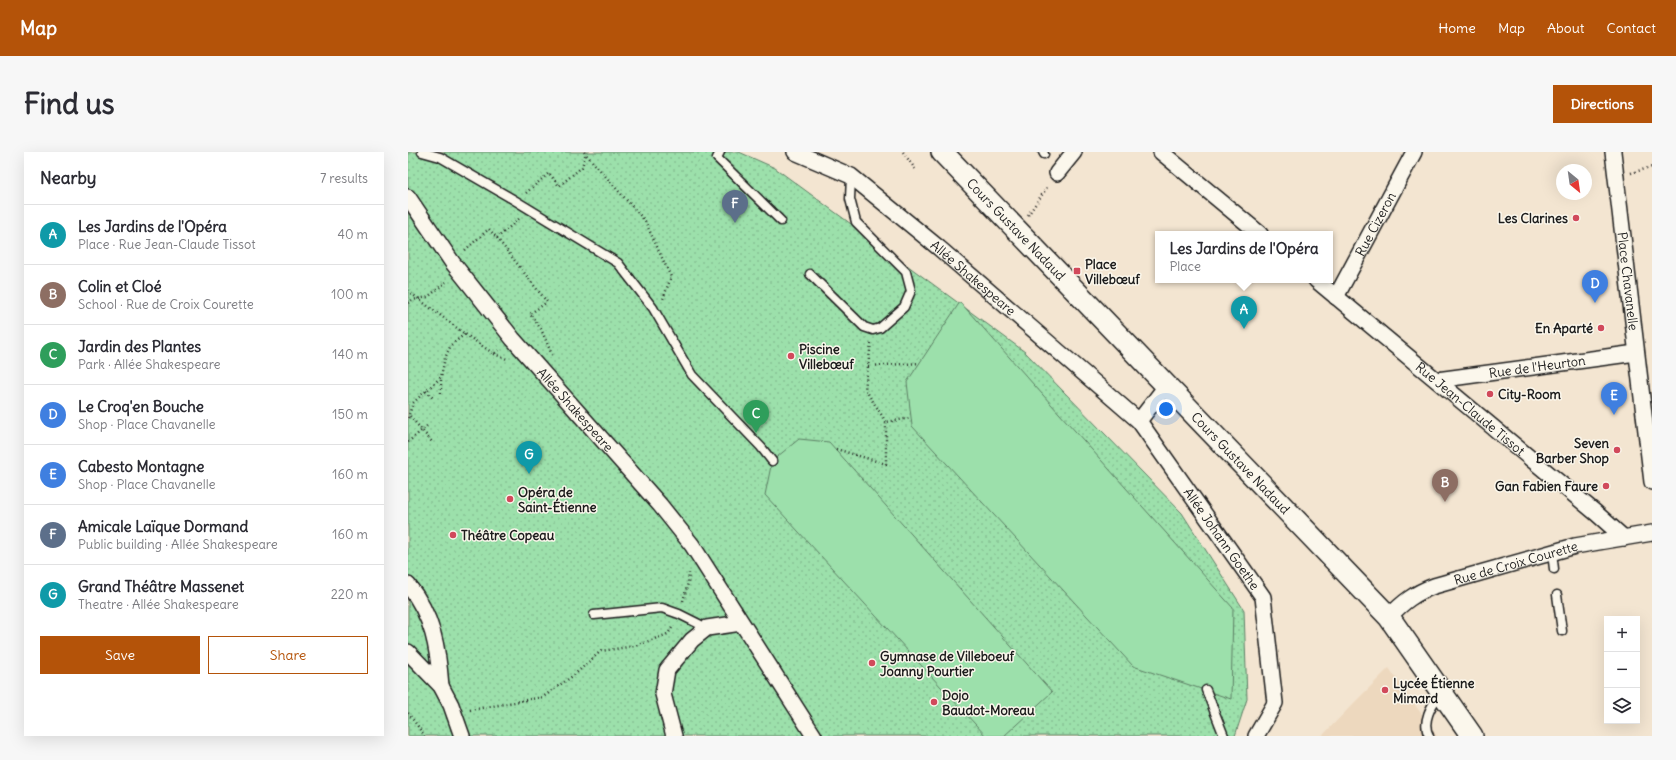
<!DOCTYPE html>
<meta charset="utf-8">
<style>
body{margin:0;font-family:Delius,sans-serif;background:#f7f7f7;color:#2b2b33}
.controls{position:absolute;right:12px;bottom:12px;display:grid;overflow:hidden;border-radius:0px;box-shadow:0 4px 16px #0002}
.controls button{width:36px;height:36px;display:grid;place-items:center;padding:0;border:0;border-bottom:1px solid #e1e1e2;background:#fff;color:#2b2b33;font:20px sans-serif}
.compass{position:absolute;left:1148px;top:12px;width:36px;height:36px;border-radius:50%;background:#fff;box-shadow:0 4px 16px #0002;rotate:151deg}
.you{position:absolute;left:758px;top:257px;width:14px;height:14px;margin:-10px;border:3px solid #fff;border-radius:50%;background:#1a73e8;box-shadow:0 0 0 6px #1a73e833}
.badge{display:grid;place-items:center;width:26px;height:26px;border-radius:50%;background:#b45309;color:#fff;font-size:13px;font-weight:700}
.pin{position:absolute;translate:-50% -33px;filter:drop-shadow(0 1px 2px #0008)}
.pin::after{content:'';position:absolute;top:21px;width:14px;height:12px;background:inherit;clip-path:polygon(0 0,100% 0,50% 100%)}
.popup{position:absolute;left:747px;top:79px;width:178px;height:52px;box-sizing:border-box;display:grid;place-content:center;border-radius:0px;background:#fff;filter:drop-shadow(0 1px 3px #0005);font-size:13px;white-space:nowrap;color:#7c7c81}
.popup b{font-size:15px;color:#2b2b33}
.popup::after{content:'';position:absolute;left:50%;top:100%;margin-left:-8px;border:8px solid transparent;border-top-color:#fff}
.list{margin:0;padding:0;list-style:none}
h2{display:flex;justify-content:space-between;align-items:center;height:52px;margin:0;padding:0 16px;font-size:17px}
h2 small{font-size:13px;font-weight:400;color:#7c7c81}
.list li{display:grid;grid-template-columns:26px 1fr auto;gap:12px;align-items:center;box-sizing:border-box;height:60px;padding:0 16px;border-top:1px solid #e1e1e2}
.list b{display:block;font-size:15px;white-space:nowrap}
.list p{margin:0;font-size:13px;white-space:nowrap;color:#7c7c81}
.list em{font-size:13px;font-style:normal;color:#7c7c81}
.actions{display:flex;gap:8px;padding:12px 16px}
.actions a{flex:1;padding:9px 0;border:1px solid #b45309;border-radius:0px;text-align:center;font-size:14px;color:#b45309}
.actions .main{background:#b45309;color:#fff}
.icon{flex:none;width:22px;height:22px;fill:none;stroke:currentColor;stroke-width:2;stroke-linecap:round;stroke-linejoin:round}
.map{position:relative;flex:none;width:1244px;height:584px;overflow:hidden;border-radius:0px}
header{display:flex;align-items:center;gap:24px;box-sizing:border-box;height:56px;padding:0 20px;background:#b45309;color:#fff}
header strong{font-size:19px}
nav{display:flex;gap:22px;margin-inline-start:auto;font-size:14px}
.intro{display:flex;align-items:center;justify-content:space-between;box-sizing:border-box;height:96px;padding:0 24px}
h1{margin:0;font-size:28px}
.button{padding:10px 18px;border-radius:0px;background:#b45309;color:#fff;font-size:14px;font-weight:700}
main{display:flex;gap:24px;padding:0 24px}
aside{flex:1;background:#fff;border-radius:0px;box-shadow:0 4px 16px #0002}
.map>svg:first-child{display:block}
.built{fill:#edd8be}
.green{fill:url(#green-dots);stroke:#5c7e64}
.pitch{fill:#9ce0ab;stroke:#5c7e64}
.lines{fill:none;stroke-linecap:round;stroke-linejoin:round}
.service-casing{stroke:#1c1c1c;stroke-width:11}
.minor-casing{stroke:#1c1c1c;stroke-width:18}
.secondary-casing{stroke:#1c1c1c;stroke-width:24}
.path{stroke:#1c1c1c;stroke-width:2.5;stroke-dasharray:1 3;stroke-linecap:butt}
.service{stroke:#fbf7ec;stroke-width:8}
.minor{stroke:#fbf7ec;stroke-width:15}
.secondary{stroke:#fbf7ec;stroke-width:21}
.path-bridge{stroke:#1c1c1c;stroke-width:2.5;stroke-dasharray:1 3;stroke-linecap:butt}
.poi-dot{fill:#d1495b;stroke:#fbf7ec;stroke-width:1.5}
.labels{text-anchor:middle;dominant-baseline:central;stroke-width:3;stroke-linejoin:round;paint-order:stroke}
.poi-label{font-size:13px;font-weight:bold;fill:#1c1c1c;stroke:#fbf7ec;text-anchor:start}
.street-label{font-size:13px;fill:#1c1c1c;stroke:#fbf7ec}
</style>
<header>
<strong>Map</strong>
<nav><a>Home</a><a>Map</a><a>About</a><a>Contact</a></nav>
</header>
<div class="intro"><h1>Find us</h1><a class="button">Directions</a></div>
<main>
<aside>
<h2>Nearby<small>7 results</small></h2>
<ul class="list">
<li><span class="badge" style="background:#0f9aa8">A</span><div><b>Les Jardins de l'Opéra</b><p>Place · Rue Jean-Claude Tissot</p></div><em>40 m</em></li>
<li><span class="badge" style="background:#8d6e63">B</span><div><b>Colin et Cloé</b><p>School · Rue de Croix Courette</p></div><em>100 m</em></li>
<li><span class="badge" style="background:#2e9e5b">C</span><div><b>Jardin des Plantes</b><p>Park · Allée Shakespeare</p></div><em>140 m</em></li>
<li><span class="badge" style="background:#3f7fe0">D</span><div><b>Le Croq'en Bouche</b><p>Shop · Place Chavanelle</p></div><em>150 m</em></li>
<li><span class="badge" style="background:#3f7fe0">E</span><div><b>Cabesto Montagne</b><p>Shop · Place Chavanelle</p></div><em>160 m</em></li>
<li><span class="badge" style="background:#5c6f8a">F</span><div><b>Amicale Laïque Dormand</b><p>Public building · Allée Shakespeare</p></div><em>160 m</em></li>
<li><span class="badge" style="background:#0f9aa8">G</span><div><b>Grand Théâtre Massenet</b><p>Theatre · Allée Shakespeare</p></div><em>220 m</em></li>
</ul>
<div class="actions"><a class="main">Save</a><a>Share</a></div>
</aside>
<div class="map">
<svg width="1244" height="584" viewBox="0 0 1244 584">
<defs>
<pattern id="green-dots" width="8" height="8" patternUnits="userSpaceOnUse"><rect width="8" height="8" fill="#9ce0ab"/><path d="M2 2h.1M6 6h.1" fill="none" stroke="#86c093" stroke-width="1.8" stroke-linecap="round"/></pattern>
</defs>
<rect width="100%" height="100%" fill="#f3e5d1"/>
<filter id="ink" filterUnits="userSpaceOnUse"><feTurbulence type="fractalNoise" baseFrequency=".025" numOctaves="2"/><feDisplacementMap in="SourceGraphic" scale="8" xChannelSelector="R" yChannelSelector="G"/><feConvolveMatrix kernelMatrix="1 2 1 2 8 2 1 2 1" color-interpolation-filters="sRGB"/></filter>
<g filter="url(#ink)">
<path class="built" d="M981,516L1029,584H914L944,553Z"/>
<path class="green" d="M0,0H331L367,16L617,200L774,361L836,458L839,547L827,584H0Z"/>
<path class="pitch" d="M552,150L825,456L823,547L725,514L504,274L499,230Z
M391,287L421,290L644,540L596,584H578L357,343L364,309Z"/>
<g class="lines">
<g class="service-casing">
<path id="service" d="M14,0L32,5L108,49L210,111L245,156L284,223L353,295L364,309
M312,0L309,6L373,69
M635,0L636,2
M402,122L456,175L465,178L472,176L496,155L503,139L498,120L448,70L442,47L443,24
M1144,401L1146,417
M1149,443L1154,479
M186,463L254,456L271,462L299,476
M798,538L816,584
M1021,584C1013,569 1024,553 1032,541"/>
</g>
<g class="minor-casing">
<g id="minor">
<path id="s1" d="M387,0L443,24L531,96L731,269L855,445L867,551L848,584"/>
<path d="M753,0L852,82"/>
<path id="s2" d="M1205,0L1244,330"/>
<path d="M649,21L666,0"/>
<path id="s3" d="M0,45L44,110L105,187L252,353L284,393L406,584"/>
<path id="s4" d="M908,128L1188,361L1216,386"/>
<path id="s5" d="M928,145L1006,0"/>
<path id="s6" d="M1029,228L1228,201"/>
<path d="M731,269L758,234"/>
<path d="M0,433C25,464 30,496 33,534"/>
<path id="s7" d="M981,465C995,450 1007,441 1026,434L1167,394L1244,381"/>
<path d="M0,500L33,534L43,553L54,584"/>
<path d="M266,584L255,542L259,518L284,488L299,476L333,471"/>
</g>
</g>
<g class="secondary-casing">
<g id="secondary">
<path id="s8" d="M534,0L981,465L1064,584"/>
</g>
</g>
<path class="path" d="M176,0L237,69L263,125L255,147
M495,0L507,17
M1223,21L1244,15
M118,41L141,21L151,34L174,15L178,0
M620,63L640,34
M89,86L139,150L122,162L133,177L145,205
M57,98L81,77L89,86L112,66
M0,139L57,182L86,202L91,198
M0,151L4,148L20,145L38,130
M463,191L457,237L478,270
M86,202L99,207
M460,214L512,211
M18,239L26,247
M33,241V226
M2,264L24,290
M0,266L5,251L33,225L37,206L43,193L57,182
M428,297L478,312V270L503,266
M275,449L280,431L281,421
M62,558L135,545L166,523L193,499L227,494L260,482L265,474
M0,561L17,584"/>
<use href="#service" class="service"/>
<use href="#minor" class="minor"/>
<use href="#secondary" class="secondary"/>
<path class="path-bridge" d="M0,290L19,274"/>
</g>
</g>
<g class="poi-dot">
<circle cx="1168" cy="66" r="4"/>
<rect x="665" y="115" width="8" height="8" rx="2"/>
<circle cx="1193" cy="176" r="4"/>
<circle cx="383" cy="204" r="4"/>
<circle cx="1082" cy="242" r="4"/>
<circle cx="1209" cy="298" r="4"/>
<circle cx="1198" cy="334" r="4"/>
<circle cx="102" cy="347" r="4"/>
<circle cx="45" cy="383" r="4"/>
<circle cx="464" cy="511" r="4"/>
<circle cx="977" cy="538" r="4"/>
<circle cx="526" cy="550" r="4"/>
</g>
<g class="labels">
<g class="poi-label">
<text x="1160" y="66" text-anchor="end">Les Clarines</text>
<text x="677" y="112">Place<tspan x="677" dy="15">Villebœuf</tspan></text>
<text x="1185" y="176" text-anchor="end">En Aparté</text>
<text x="391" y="197">Piscine<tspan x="391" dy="15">Villebœuf</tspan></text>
<text x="1090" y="242">City-Room</text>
<text x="1201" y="291" text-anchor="end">Seven<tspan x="1201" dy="15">Barber Shop</tspan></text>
<text x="1190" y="334" text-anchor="end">Gan Fabien Faure</text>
<text x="110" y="340">Opéra de<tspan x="110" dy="15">Saint-Étienne</tspan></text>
<text x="53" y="383">Théâtre Copeau</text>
<text x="472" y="504">Gymnase de Villeboeuf<tspan x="472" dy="15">Joanny Pourtier</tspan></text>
<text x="985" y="531">Lycée Étienne<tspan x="985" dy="15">Mimard</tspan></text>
<text x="534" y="543">Dojo<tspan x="534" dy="15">Baudot-Moreau</tspan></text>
</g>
<g class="street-label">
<text stroke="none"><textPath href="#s5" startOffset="83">Rue Cizeron</textPath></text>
<text stroke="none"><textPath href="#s8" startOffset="107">Cours Gustave Nadaud</textPath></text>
<text stroke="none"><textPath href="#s1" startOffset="220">Allée Shakespeare</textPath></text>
<text stroke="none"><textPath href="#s2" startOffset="130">Place Chavanelle</textPath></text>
<text stroke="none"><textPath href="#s6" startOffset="101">Rue de l'Heurton</textPath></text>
<text stroke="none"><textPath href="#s4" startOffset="201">Rue Jean-Claude Tissot</textPath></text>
<text stroke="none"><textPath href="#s3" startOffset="271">Allée Shakespeare</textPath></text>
<text stroke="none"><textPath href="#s8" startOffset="431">Cours Gustave Nadaud</textPath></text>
<text stroke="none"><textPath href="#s1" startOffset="583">Allée Johann Goethe</textPath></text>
<text stroke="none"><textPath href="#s7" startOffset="140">Rue de Croix Courette</textPath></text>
</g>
</g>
</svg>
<div class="controls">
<button>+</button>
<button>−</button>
<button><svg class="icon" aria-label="layers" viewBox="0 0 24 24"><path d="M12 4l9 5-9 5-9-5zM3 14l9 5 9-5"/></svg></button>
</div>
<svg class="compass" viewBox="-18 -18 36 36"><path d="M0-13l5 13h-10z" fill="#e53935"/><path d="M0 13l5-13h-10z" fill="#7c7c81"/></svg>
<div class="you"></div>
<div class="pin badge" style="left:836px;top:177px;background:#0f9aa8">A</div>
<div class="popup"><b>Les Jardins de l'Opéra</b>Place</div>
<div class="pin badge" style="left:1037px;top:350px;background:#8d6e63">B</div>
<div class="pin badge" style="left:348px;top:281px;background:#2e9e5b">C</div>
<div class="pin badge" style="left:1187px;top:151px;background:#3f7fe0">D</div>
<div class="pin badge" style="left:1206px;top:263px;background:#3f7fe0">E</div>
<div class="pin badge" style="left:327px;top:71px;background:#5c6f8a">F</div>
<div class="pin badge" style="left:121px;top:322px;background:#0f9aa8">G</div>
</div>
</main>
